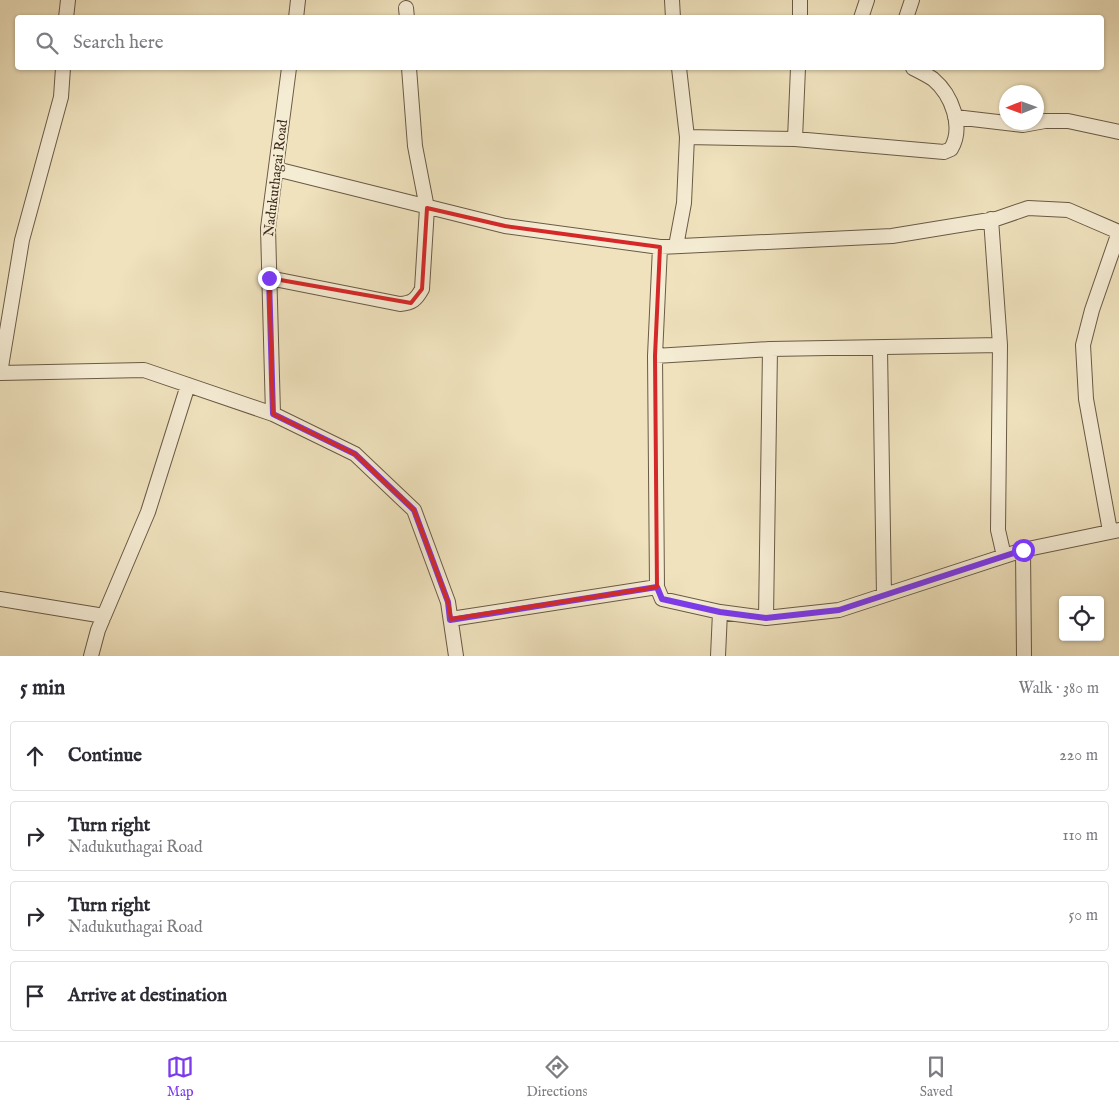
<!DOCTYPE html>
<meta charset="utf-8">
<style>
body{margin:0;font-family:"IM FELL English",serif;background:#f7f7f7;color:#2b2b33}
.controls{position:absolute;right:15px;bottom:15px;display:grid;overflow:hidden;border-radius:5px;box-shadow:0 1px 4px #0004}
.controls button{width:45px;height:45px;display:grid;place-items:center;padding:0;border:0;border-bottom:1px solid #e1e1e2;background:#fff;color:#2b2b33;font:25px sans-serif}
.compass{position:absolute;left:999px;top:85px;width:45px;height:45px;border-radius:50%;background:#fff;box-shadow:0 1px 4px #0004;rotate:269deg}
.stop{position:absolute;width:15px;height:15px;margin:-11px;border:4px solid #7c3aed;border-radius:50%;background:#fff}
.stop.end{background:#7c3aed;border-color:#fff;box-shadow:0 1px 5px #0008}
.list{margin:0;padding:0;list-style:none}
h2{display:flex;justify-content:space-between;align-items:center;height:65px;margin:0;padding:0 20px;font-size:21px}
h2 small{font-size:16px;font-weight:400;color:#7c7c81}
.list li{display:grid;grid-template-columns:32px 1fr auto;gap:15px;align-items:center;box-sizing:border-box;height:70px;margin:0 10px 10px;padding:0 10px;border:1px solid #e1e1e2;border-radius:5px}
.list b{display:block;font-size:19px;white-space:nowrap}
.list p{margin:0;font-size:16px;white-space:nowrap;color:#7c7c81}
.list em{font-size:16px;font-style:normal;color:#7c7c81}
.icon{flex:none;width:28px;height:28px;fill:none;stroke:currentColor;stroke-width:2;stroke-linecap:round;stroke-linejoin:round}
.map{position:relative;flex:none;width:1119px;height:656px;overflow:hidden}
.search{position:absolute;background:#fff;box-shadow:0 1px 4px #0004;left:15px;right:15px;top:15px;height:55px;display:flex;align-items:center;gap:12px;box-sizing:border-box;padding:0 18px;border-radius:5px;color:#7c7c81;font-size:19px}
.sheet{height:385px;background:#fff}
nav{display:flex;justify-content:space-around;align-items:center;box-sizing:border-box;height:70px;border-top:1px solid #e1e1e2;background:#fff;font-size:14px;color:#7c7c81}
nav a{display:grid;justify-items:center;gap:2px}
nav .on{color:#7c3aed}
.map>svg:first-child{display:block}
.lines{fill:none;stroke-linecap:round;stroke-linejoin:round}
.street-casing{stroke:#6a5a46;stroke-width:16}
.street{stroke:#f5ecd4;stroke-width:14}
.route{stroke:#7c3aed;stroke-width:6}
.marked{fill:none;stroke:#d62828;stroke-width:4;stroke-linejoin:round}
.labels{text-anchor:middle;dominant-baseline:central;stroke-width:4;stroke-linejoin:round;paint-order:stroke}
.street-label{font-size:14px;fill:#3e2d1f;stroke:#f5ecd4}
</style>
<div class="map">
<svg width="1119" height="656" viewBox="0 0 1119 656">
<rect width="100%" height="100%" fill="#efe2bd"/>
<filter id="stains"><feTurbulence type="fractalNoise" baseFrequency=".004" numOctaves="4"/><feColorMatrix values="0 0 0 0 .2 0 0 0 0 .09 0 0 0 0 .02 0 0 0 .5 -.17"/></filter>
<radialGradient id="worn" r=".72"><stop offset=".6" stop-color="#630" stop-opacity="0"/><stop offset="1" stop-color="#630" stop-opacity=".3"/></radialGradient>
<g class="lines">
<g class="street-casing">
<path id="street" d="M672,0L673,18
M406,8L407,18
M66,18L68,0
M296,18L298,0
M800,18V0
M861,18L867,0
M906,18L912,0
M955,117L1023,125L1045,121H1068L1119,132
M687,137L795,139L944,152L951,149C964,127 952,95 933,79C927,75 919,71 913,68
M795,139L798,68
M276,169L505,226L660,247L655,356L657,587L662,599L720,612L766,618L839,610L1023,550L1119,530
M991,219L1000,345L998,530L1004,556
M676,246L684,203L687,137L679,68
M660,247L892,236L996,219L1028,208L1068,210L1119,232
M269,278L400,304C412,303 416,300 422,289L427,208L415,146L409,68
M770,349L1000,345
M880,349L884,595
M655,356L770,349L766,618
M0,373L144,370L273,414L355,454L414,510L448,602L456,656
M0,373L22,240L61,97L63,68
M273,414L268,228L289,68
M1110,531L1086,399L1083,345L1092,310L1119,232
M1023,550L1024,656
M0,599L104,616
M451,619L657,587
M91,656L98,630L148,512L188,385
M718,656L720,612"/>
</g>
<use href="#street" class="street"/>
</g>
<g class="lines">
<path class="route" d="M269,278L273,414L355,454L414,510L448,602L450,620L657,587L662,599L720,612L766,618L839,610L1023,550"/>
</g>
<path class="marked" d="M427,208L505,226L660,247L655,356L657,587L451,619L448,602L414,510L355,454L273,414L269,278L411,303L422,289Z"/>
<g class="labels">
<g class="street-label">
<text transform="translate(276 178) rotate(-83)">Nadukuthagai Road</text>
</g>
</g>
<rect width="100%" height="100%" filter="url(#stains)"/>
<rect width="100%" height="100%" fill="url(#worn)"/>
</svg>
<div class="controls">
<button><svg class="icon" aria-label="locate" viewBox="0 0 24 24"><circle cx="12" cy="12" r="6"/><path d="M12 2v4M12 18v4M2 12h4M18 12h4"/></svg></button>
</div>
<svg class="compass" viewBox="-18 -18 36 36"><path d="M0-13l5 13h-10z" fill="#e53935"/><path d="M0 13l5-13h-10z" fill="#7c7c81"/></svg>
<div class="stop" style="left:1023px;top:550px"></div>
<div class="stop end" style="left:269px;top:278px"></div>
<div class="search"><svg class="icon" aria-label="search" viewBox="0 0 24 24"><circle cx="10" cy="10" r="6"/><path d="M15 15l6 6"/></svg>Search here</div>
</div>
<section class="sheet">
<h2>5 min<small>Walk · 380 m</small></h2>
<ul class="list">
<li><svg class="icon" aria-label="ahead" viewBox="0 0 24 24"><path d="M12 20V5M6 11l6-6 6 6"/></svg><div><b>Continue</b></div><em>220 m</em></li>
<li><svg class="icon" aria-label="right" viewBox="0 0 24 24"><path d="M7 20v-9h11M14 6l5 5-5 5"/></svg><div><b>Turn right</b><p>Nadukuthagai Road</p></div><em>110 m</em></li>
<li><svg class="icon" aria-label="right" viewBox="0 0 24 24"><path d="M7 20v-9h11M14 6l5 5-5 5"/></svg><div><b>Turn right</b><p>Nadukuthagai Road</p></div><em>50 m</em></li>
<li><svg class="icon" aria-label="arrive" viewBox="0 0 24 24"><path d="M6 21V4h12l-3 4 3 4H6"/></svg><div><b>Arrive at destination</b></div></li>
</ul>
</section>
<nav>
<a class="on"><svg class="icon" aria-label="map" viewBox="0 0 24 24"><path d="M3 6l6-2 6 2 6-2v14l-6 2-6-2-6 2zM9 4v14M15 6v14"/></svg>Map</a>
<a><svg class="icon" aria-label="directions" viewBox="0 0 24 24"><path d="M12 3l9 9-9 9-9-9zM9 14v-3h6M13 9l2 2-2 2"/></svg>Directions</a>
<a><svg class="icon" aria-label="saved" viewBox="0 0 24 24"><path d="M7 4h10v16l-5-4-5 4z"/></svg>Saved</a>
</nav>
